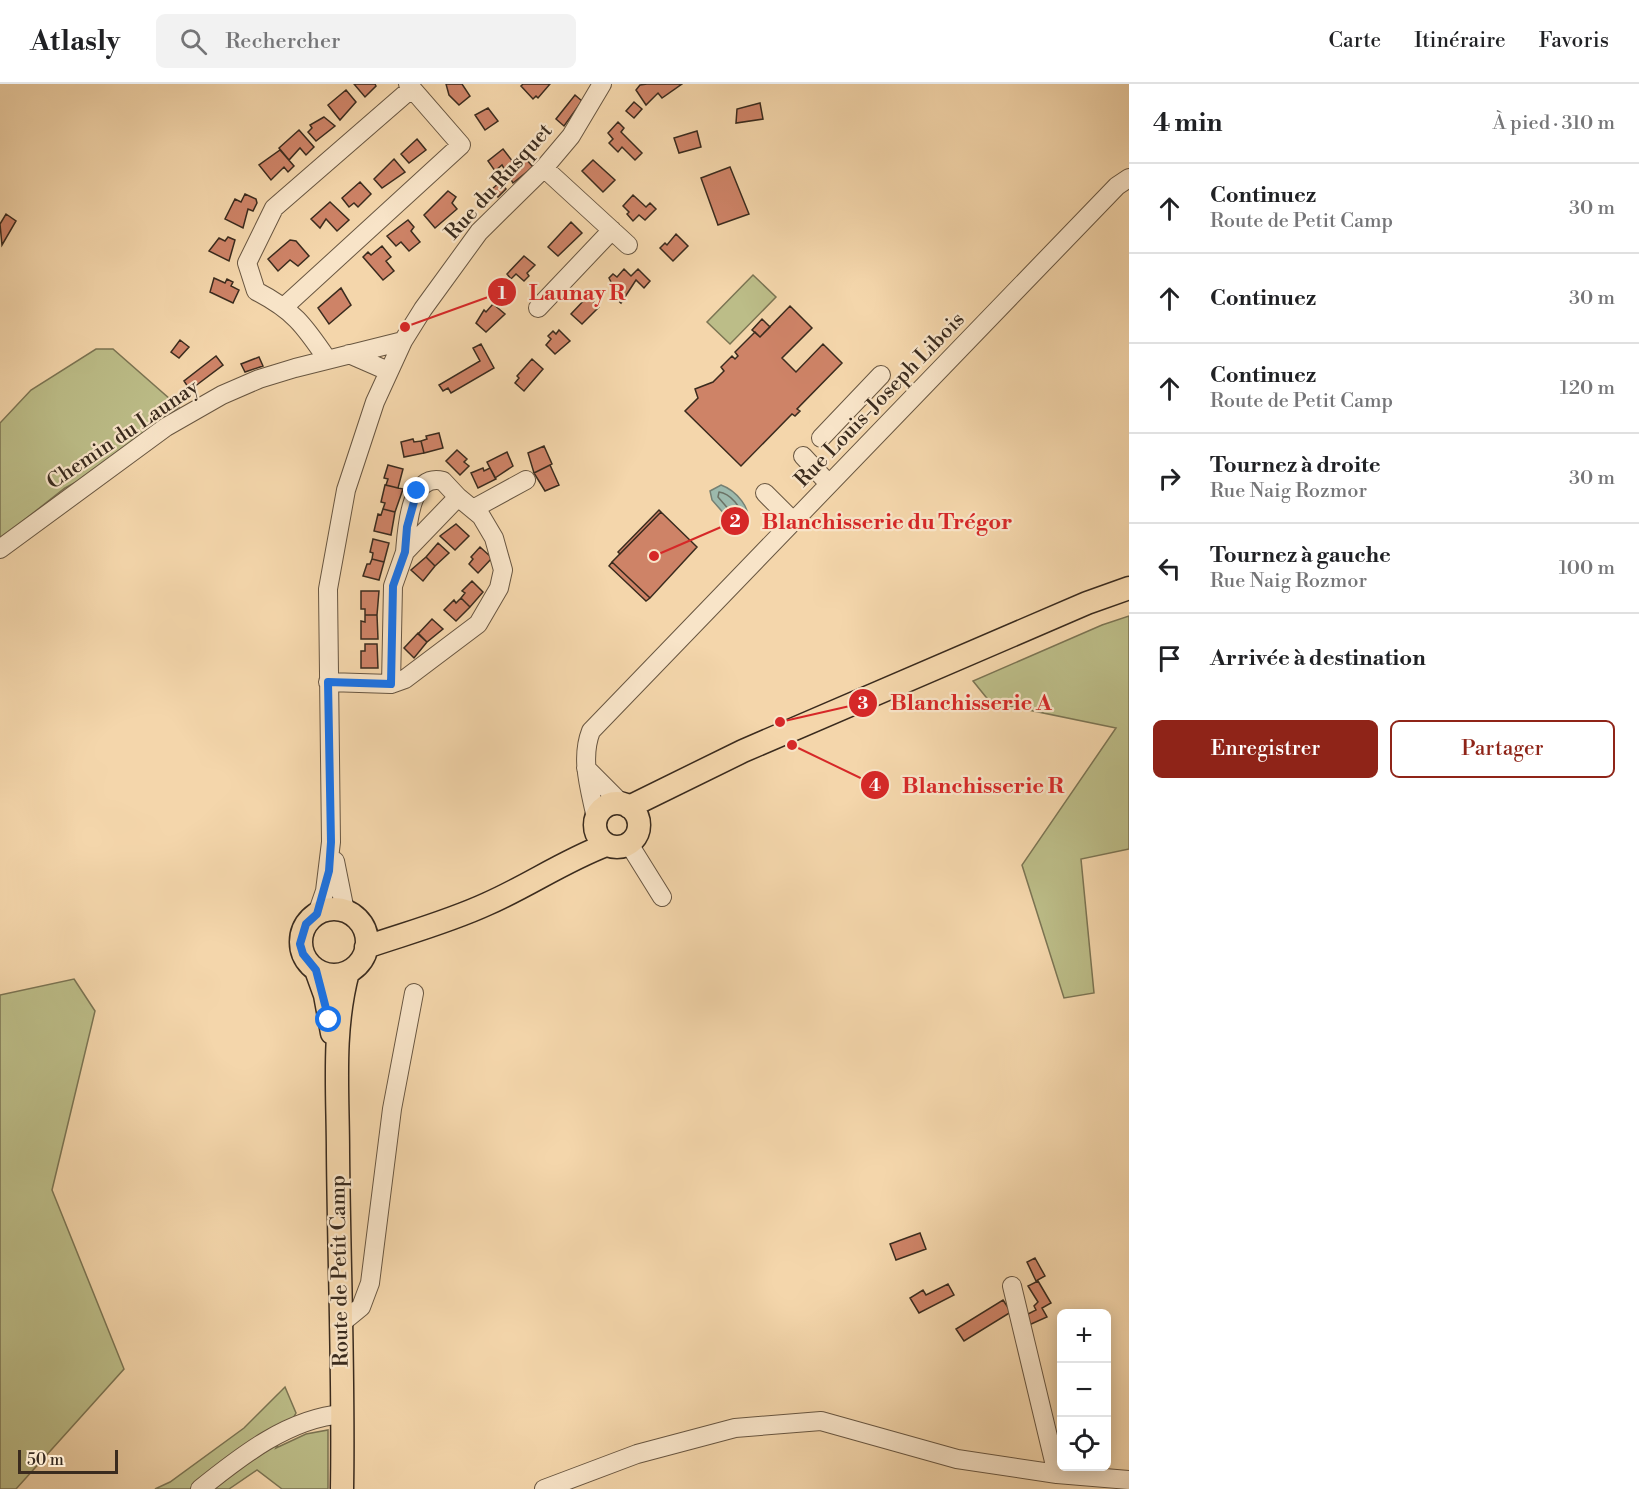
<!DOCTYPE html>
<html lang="fr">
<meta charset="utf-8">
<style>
body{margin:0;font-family:"Libre Bodoni",serif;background:#f2f2f2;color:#202124}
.controls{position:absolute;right:18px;bottom:18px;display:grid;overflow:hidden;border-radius:9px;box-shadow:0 3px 15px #0003}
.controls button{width:54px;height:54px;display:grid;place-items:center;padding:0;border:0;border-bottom:2px solid #e0e0e0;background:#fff;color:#202124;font:30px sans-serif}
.scale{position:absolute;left:18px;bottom:15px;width:100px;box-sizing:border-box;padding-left:6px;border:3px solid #3a2b1e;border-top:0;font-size:16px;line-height:21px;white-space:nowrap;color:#3a2b1e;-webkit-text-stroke:4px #f8e4c8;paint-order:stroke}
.stop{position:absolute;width:18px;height:18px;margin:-14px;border:4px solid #1a73e8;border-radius:50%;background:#fff}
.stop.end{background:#1a73e8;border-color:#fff;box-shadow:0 2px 6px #0008}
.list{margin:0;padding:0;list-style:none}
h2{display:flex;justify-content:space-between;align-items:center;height:78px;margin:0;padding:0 24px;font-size:26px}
h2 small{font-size:20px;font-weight:400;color:#757577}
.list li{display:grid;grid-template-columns:39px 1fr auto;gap:18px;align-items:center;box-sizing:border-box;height:90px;padding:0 24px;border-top:2px solid #e0e0e0}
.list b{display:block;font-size:22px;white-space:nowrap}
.list p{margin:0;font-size:20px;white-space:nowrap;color:#757577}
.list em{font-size:20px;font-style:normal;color:#757577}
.actions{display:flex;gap:12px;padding:18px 24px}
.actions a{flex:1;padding:14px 0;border:2px solid #8f2418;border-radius:9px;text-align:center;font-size:21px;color:#8f2418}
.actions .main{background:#8f2418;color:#fff}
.icon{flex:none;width:33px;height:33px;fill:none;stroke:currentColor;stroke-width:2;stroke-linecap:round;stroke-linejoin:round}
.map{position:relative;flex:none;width:1129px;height:1405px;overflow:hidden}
header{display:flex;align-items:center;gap:36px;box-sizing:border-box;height:84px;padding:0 30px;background:#fff;border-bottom:2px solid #e0e0e0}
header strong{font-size:28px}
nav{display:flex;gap:33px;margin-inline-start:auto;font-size:21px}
.search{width:420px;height:54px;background:#f2f2f2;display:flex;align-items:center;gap:15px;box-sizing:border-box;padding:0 21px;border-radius:9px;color:#757577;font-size:22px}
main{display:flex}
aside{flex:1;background:#fff}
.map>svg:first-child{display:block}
.green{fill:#bcbd88;stroke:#7b7453;stroke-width:1.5}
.water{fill:#9cb9ac;stroke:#758073;stroke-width:1.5}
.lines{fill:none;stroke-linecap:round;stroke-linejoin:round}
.shore{stroke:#6b7265;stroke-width:1.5}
.building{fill:#ce8367;stroke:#3a2b1e;stroke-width:1.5}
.minor-casing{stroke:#685641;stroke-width:20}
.major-casing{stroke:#3a2b1e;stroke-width:25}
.minor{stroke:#f8e4c8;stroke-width:18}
.major{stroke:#f4d6ab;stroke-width:22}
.route{stroke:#1a73e8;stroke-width:8}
.labels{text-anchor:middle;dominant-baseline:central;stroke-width:4.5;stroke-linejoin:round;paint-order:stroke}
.street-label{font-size:21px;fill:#3a2b1e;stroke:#f8e4c8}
.leader{fill:none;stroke:#d62828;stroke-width:2}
.callout-dot{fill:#d62828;stroke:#f8e4c8;stroke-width:2}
.mark-label{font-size:18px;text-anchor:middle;font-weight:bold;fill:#fff}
.callout-label{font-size:22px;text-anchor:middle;font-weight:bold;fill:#d62828;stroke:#f8e4c8;stroke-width:4.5;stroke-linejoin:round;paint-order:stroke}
</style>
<header>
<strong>Atlasly</strong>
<div class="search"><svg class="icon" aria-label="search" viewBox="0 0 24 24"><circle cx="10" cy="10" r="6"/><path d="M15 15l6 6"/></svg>Rechercher</div>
<nav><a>Carte</a><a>Itinéraire</a><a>Favoris</a></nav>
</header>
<main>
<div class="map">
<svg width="1129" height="1405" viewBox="0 0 1129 1405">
<rect width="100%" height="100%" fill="#f4d6ab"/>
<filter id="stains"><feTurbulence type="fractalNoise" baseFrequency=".00333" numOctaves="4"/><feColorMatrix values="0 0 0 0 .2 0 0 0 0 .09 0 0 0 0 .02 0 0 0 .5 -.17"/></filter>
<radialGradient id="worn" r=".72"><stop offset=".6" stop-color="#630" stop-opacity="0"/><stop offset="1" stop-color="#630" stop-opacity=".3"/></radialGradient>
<path class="green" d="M753,191L776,213L730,260L707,238Z
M96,265H113L179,323L86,393L65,404L0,455V339L31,306Z
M1129,532V765L1081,775L1094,909L1064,914L1022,781L1116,644L990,618L973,597L1102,541Z
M74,895L95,927L52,1106L124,1285L16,1405H0V911Z
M285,1303L296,1329L276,1364L306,1350L328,1346V1405H282L257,1386L229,1405H155L170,1398L244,1344Z"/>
<path class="water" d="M721,401C735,406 754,425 746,441H734L712,416L710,407Z"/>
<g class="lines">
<path class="shore" d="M719,408C729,409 744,424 741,435H737L718,413Z"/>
</g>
<path class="building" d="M354,0H375L376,2L365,13Z
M446,0H462L470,12L459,21L449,11Z
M523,0H550L538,14L536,12L533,15L521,2Z
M647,0H682L662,14L658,9L646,21L636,6L640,1Z
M346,6L356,18L340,36L328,21Z
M575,11L582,17L564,42L556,35Z
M634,18L642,25L634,34L626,27Z
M760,19L763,35L736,39L737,25Z
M488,24L498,37L485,46L475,31Z
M324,33L335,42L316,57L308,48L312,44L310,41Z
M618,38L624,44L621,48L642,69L635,76L622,63L618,68L609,59L613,55L608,49Z
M299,46L314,63L306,71L300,64L289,76L279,64Z
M697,47L701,63L679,69L674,54Z
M417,55L426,66L409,79L401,70Z
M503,65L517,83L526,75L533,83L513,99L502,81L495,87L488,77Z
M280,66L294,82L288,88L284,83L271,96L259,81Z
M394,75L405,88L382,104L374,95Z
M593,76L615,96L603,108L582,87Z
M730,83L749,130L718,141L701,94Z
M360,98L371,110L358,123L354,119L349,123L342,114Z
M500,98L506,105L498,113L492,105Z
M448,107L456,113L452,119L457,125L435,144L424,131Z
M245,110L256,115L257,119L253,127L248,125L243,144L225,135L235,115L241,118Z
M633,111L646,123L650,119L656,125L645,136L639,131L633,137L627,130L629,128L623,122Z
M330,118L349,136L337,147L326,135L320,144L311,135Z
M6,130L16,137L2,161L0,140Z
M408,136L414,143L411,147L420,158L409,167L401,158L396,162L387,152Z
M571,138L582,149L558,172L548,163Z
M676,150L688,162L673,177L660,164L665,159L667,161Z
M228,153L235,156L229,177L209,167L219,154L225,157Z
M290,156L296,157L309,172L298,182L290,176L278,187L268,175Z
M382,162L391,173L386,177L394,187L383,196L363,173L368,168L371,171Z
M524,172L535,181L527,189L529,192L524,197L516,190L511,195L507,190Z
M624,185L631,192L638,185L650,197L644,204L636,196L621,219L611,210L615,206L609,194L613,190L617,193Z
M214,194L225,199L227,195L233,198L231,202L239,206L233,219L210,208Z
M341,204L351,221L329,240L318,224Z
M588,212L599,223L582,240L571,230Z
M493,220L505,230L486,248L476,239L484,226L486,228Z
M790,222L812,244L782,274L796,288L823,260L842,279L797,325L800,327L795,332L792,330L741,382L685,327L698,314L695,305L713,298L724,287L721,283L732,272L735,275L738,272L735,268L755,248L760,253Z
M762,235L770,243L760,253L752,246Z
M559,246L570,257L555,270L546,261L551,255L548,252L553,247L556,250Z
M180,256L189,263L179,274L171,268Z
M481,260L494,284L451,309L448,304L443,307L439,301L480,277L473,264Z
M216,272L223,281L190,306L184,297Z
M259,273L263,282L245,288L241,280Z
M532,275L543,285L524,307L515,299L519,294L517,292Z
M439,349L443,364L424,369L421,357L427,355L426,352Z
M413,355L414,358L421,357L424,369L404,373L401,358Z
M544,362L552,380L534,389L528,369Z
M457,366L467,375L464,378L469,382L460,391L446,377Z
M507,368L513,382L495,394L487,378Z
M388,381L403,385L398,404L386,401L388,395L384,394Z
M550,381L559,401L545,407L534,389Z
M483,384L484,387L490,384L496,395L478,404L471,389Z
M385,401L403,405L395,428L383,425L385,419L381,418Z
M383,425L395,428L391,451L374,447L378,430L381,431Z
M659,426L661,428L620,470L618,468Z
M661,428L697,463L650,514L612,478Z
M456,440L469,452L455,466L440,452Z
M373,455L389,459L384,478L372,475L373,469L370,468Z
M438,459L449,469L435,482L426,473Z
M480,463L492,474L478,489L469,480L473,475L471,473Z
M426,473L435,482L423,497L411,486Z
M372,475L384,478L379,496L363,492L367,480H370Z
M612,478L650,514L646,517L609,482Z
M472,497L483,508L470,523L461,514L465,509L462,507Z
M361,507H379L377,531H365V525H361Z
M461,514L470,523L456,537L444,526L454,516L456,519Z
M365,531H377L378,555H361V537L365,538Z
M432,535L443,545L427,558L418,550Z
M418,549L427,558L414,574L404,564Z
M365,560H377L378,584H361V567H365Z
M920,1149L926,1165L896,1176L890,1160Z
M1035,1174L1045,1192L1036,1197L1027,1178Z
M1038,1197L1051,1219L1042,1224L1047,1233L1029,1241L1024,1232L1036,1226L1034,1222L1038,1218L1028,1202Z
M948,1200L954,1211L919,1229L910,1214L923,1206L926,1211Z
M1003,1216L1011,1228L964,1257L956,1245Z"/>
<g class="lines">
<g class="minor-casing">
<path id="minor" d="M544,84L628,161
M285,222L461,61L408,0
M538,224L612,146
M349,270L388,287
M327,275C304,241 293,226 256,207L247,179L274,124L411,5
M821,354L881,291
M803,372L829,400
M765,409L793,437
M473,425L526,396
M0,465L166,343L222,311L259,295L295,284L403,257
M405,468C407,446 409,388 443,397L458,413
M328,598L391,600L405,595L478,540L499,504L503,486L494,454L481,432L458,413L405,468L393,502L391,600
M586,684L621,719
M596,734C590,705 580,675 591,647L1117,102L1129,94
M629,760L662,813
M335,777L345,827
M317,830L325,807L331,758L328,505L346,406L375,318L403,257L423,225L479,148L544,84L571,52L602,0
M1012,1202L1057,1390
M339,1241L361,1223L370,1199L392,1025L414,909
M200,1405C241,1372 289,1334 343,1330
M544,1405L637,1370L735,1344L821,1337L957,1375L1057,1390L1129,1396"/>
</g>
<g class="major-casing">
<path id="major" d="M595 741a22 22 0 1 1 44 0a22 22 0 1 1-44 0Z
M629,723L743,667L1087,519L1129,504
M301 858a33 33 0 1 1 66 0a33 33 0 1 1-66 0Z
M366,863C407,849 448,838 487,820C528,802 564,777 606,761
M316,886L325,911L332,949
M342,1405C344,1293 339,1181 338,1069C338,1008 332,948 348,888"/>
</g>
<use href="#minor" class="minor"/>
<use href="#major" class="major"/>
</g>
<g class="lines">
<path class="route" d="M329,936L316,886L303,870L300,860L306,840L317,830L329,787L331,758L328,598L391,600L393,502L405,468L407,443L417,407"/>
</g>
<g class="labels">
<g class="street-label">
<text transform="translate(499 98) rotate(-48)">Rue du Rusquet</text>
<text transform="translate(880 316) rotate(-46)">Rue Louis-Joseph Libois</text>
<text transform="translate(123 351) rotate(-34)">Chemin du Launay</text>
<text transform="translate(340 1187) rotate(-91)">Route de Petit Camp</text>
</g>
</g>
<path class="leader" d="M405 243L502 208M654 472L735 437M780 638L863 619M792 661L875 701"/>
<g class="callout-dot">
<circle cx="405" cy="243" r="6"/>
<circle cx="654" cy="472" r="6"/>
<circle cx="780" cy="638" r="6"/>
<circle cx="792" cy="661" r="6"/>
<circle cx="502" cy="208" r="15"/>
<circle cx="735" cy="437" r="15"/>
<circle cx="863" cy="619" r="15"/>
<circle cx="875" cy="701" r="15"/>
</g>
<g class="mark-label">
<text x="502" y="215">1</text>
<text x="735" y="443">2</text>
<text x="863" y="625">3</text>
<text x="875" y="707">4</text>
</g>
<g class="callout-label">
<text x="577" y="216">Launay R</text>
<text x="887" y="445">Blanchisserie du Trégor</text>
<text x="971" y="626">Blanchisserie A</text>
<text x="983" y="709">Blanchisserie R</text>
</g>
<rect width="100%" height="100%" filter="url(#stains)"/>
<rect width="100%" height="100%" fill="url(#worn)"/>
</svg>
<div class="controls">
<button>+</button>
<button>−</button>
<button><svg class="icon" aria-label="locate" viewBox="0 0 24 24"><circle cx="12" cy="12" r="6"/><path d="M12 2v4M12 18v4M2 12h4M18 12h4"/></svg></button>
</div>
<div class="scale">50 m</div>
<div class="stop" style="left:329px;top:936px"></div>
<div class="stop end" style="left:417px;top:407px"></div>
</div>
<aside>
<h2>4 min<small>À pied · 310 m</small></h2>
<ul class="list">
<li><svg class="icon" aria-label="ahead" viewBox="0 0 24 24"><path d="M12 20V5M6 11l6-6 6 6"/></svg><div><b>Continuez</b><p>Route de Petit Camp</p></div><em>30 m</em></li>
<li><svg class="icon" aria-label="ahead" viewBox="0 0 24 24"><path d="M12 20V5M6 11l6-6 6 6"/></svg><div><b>Continuez</b></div><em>30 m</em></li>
<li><svg class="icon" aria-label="ahead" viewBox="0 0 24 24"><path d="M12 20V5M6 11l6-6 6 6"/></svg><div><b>Continuez</b><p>Route de Petit Camp</p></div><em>120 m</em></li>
<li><svg class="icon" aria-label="right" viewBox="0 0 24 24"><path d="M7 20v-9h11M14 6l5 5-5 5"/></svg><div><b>Tournez à droite</b><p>Rue Naig Rozmor</p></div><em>30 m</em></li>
<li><svg class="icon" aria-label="left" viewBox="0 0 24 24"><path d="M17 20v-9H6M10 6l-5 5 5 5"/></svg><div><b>Tournez à gauche</b><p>Rue Naig Rozmor</p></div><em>100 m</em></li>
<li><svg class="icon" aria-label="arrive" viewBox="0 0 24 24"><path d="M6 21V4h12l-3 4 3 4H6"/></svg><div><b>Arrivée à destination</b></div></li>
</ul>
<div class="actions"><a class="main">Enregistrer</a><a>Partager</a></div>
</aside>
</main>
